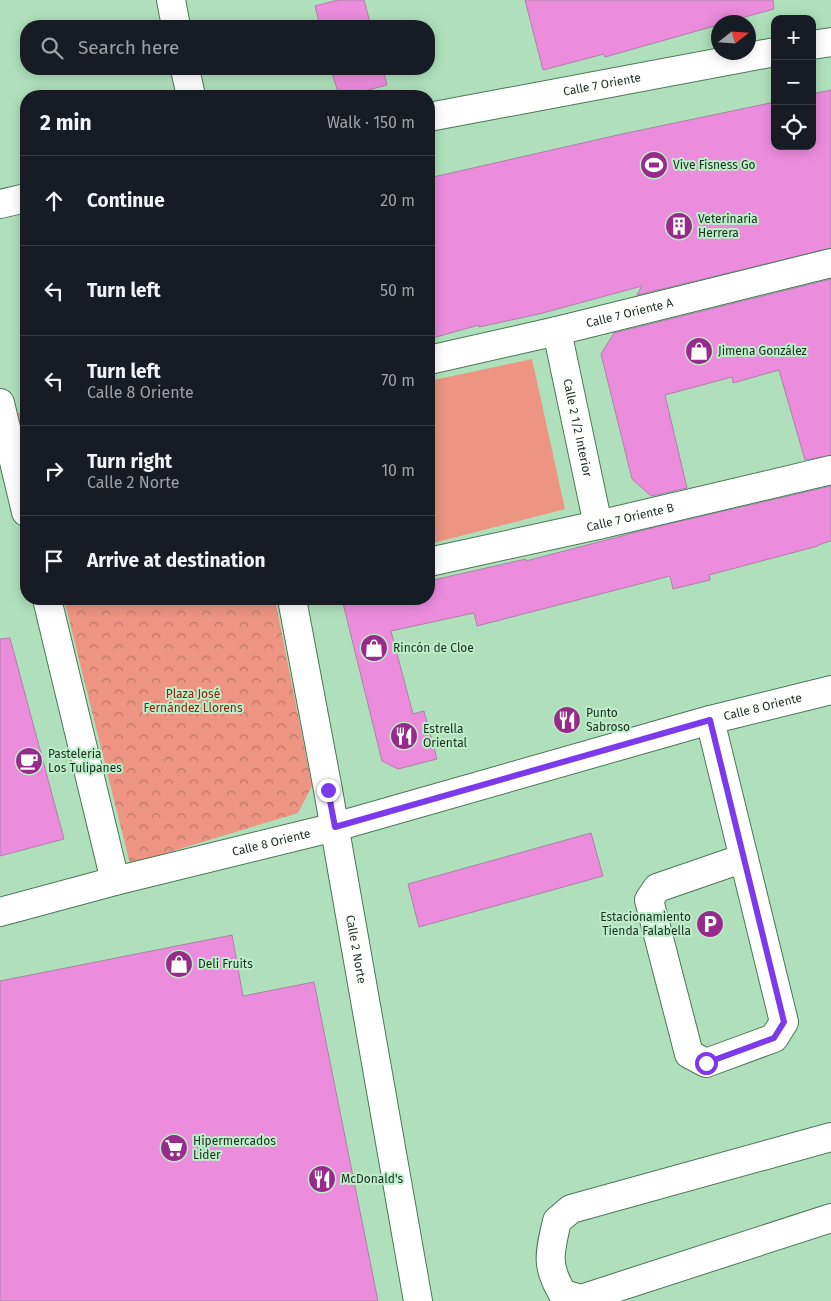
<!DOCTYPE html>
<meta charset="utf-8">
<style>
body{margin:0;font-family:"Fira Sans",sans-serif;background:#20242c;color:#f1f3f6}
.controls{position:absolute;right:15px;top:15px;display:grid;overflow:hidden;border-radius:10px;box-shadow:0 2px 12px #0003}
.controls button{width:45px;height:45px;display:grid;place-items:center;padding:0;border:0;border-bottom:1px solid #363941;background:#171b24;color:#f1f3f6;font:25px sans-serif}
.compass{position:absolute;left:711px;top:15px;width:45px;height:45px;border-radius:50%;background:#171b24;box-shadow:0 2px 12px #0003;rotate:73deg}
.stop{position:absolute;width:15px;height:15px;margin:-11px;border:4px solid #7c3aed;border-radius:50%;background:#fff}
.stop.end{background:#7c3aed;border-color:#fff;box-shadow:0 1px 5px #0008}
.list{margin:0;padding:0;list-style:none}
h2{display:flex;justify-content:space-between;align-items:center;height:65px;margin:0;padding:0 20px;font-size:21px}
h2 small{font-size:16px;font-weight:400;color:#9ea1a6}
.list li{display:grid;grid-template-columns:32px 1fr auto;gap:15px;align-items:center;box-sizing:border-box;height:90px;padding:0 20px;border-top:1px solid #363941}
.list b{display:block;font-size:19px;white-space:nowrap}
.list p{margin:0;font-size:16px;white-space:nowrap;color:#9ea1a6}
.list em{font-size:16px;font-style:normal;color:#9ea1a6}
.icon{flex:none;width:28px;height:28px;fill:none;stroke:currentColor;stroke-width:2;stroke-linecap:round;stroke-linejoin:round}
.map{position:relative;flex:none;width:831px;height:1301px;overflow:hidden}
.search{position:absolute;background:#171b24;box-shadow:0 2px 12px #0003;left:20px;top:20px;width:415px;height:55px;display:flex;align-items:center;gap:12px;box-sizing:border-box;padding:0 18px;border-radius:20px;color:#9ea1a6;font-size:19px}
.panel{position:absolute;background:#171b24;box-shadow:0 2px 12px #0003;left:20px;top:90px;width:415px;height:515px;border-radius:20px}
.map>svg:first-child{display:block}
.grass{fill:#ed9482}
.park{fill:url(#park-crowns)}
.building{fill:#eb8cdd;stroke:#ae83a7}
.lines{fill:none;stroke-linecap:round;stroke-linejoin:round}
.minor-casing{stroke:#4a7857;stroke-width:30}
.minor{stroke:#fff;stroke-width:28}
.route{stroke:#7c3aed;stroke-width:6}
.labels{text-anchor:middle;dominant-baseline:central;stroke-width:4;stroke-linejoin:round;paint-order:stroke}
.street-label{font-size:12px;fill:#1c3022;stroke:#bceec8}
.poi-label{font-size:12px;fill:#1c3022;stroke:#bceec8;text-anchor:start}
.park-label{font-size:12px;fill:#8e2310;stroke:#bceec8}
</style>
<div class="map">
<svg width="831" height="1301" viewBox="0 0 831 1301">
<defs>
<pattern id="park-crowns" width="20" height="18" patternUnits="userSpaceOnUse" patternTransform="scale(1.25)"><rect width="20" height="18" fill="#ed9482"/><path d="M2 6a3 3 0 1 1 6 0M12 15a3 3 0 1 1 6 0" fill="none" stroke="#bf796a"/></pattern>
</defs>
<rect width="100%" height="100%" fill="#afe0bb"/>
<path class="grass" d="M532,359L565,509L429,544V381Z"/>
<path class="park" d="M26,411V449L17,413Z
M64,599H275L312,786L298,813L130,864Z"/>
<path class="building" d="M338,0H364L371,26H320L315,6Z
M525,0H773L774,9L727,22H718V25L605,57L604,54L543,70Z
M331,69H383L387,85L345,96H339Z
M831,90V248L637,295L642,286L539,314L479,327V325L429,339V178L622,134L775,102V146H812V94Z
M831,279V455L805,460L779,370L733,383L732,377L665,395L687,488L651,496L632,479L601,354L614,333Z
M831,486V541L818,545V546L709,575L710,580L673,589L670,576L477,626L474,613L391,631L413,714L424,711L437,759L398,769L382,761L342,599H429V581L526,559V561L660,526Z
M10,638L64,839L0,856V639Z
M591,833L603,876L419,927L408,884Z
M232,935L243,996L314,982L378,1301H0V981Z"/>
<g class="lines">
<g class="minor-casing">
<g id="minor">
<path d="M171,0L176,26"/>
<path d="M812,45L831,42"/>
<path d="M185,69L191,96"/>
<path id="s1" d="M429,117L775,52"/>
<path d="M0,204L26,198"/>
<path id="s2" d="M557,331L598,525"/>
<path id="s3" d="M429,360L557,331L831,263"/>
<path d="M0,403L26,512"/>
<path id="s4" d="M429,562L598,525L831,470"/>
<path d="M47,599L115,881"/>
<path id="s5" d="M292,599L328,790L418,1301"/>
<path d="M710,720L784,1022L774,1038L706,1063L689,1054L649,900L657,888L744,858"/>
<path id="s6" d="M0,912L115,881L335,827L710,720L831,690"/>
<path d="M831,1137L571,1209L557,1221C550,1252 545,1265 563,1294L581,1299L831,1218"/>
</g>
</g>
<use href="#minor" class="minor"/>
</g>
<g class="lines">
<path class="route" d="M328,790L335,827L710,720L784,1022L774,1038L706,1063"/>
</g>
<defs>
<g id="stadium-disc" transform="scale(1.4375)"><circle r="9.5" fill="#972b8c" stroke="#bceec8"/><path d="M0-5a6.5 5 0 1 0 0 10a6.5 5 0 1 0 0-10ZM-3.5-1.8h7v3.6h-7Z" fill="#fff"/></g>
<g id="building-disc" transform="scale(1.4375)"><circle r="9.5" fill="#972b8c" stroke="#bceec8"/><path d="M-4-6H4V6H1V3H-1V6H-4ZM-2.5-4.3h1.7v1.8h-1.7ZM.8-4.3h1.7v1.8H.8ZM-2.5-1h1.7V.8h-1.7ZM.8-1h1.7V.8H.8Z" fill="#fff"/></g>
<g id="shop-disc" transform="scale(1.4375)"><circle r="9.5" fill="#972b8c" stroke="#bceec8"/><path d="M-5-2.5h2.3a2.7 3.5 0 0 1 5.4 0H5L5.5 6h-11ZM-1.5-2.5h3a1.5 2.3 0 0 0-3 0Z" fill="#fff"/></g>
<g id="restaurant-disc" transform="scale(1.4375)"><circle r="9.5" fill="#972b8c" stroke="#bceec8"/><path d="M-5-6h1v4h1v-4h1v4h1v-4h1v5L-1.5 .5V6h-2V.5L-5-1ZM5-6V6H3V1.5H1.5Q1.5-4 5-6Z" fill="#fff"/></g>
<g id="cafe-disc" transform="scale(1.4375)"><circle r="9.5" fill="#972b8c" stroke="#bceec8"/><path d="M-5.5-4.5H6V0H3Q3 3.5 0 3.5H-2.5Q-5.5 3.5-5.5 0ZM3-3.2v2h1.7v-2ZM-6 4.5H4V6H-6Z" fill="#fff"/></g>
<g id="parking-disc" transform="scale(1.4375)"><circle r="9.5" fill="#972b8c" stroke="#bceec8"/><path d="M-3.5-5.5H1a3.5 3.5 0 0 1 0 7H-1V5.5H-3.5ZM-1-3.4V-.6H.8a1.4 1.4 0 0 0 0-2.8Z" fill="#fff"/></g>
<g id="supermarket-disc" transform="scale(1.4375)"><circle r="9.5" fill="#972b8c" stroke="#bceec8"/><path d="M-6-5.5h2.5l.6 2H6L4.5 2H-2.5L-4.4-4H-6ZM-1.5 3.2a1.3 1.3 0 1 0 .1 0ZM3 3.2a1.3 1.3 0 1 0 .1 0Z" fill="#fff"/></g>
</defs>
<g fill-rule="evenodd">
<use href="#stadium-disc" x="654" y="165"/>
<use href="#building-disc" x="679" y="226"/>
<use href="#shop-disc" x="699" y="351"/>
<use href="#shop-disc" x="374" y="648"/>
<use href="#restaurant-disc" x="567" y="720"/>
<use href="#restaurant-disc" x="404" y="736"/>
<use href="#cafe-disc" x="29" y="761"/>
<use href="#parking-disc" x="710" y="924"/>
<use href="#shop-disc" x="179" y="964"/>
<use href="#supermarket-disc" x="174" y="1148"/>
<use href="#restaurant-disc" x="322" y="1179"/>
</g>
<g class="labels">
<g class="street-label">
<text stroke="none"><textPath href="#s1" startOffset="176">Calle 7 Oriente</textPath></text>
<text stroke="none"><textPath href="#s3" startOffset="206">Calle 7 Oriente A</textPath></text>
<text stroke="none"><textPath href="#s2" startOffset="99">Calle 2 1/2 Interior</textPath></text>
<text stroke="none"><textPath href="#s4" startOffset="206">Calle 7 Oriente B</textPath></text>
<text stroke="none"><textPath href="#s6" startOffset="790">Calle 8 Oriente</textPath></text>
<text stroke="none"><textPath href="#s6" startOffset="280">Calle 8 Oriente</textPath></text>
<text stroke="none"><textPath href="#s5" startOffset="356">Calle 2 Norte</textPath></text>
</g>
<g class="poi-label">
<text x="673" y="165">Vive Fisness Go</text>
<text x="698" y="219">Veterinaria<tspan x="698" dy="14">Herrera</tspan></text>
<text x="718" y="351">Jimena González</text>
<text x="393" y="648">Rincón de Cloe</text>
<text x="586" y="713">Punto<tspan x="586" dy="14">Sabroso</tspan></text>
<text x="423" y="729">Estrella<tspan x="423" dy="14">Oriental</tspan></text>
<text x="48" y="754">Pasteleria<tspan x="48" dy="14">Los Tulipanes</tspan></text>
<text x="691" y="917" text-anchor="end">Estacionamiento<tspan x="691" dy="14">Tienda Falabella</tspan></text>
<text x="198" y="964">Deli Fruits</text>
<text x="193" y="1141">Hipermercados<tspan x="193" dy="14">Lider</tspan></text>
<text x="341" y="1179">McDonald's</text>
</g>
<g class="park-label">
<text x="193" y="694">Plaza José<tspan x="193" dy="14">Fernández Llorens</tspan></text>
</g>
</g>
</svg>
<div class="controls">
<button>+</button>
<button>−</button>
<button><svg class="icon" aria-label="locate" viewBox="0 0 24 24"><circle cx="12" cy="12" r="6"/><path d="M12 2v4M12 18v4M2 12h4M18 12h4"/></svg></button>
</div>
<svg class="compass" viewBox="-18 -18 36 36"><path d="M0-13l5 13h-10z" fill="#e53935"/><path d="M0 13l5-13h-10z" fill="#9ea1a6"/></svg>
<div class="stop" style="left:706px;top:1063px"></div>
<div class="stop end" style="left:328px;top:790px"></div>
<div class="search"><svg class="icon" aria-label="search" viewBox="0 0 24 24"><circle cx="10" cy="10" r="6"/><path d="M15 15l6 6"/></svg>Search here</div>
<section class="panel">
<h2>2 min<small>Walk · 150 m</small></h2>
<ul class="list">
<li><svg class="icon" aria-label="ahead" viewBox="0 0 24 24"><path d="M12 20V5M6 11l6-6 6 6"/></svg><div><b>Continue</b></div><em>20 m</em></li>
<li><svg class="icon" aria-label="left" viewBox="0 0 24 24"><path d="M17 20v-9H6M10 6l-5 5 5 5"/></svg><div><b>Turn left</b></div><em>50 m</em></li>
<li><svg class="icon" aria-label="left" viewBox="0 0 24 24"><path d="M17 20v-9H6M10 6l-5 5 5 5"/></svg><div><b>Turn left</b><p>Calle 8 Oriente</p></div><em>70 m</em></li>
<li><svg class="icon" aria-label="right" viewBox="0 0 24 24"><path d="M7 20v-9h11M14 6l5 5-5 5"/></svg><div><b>Turn right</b><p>Calle 2 Norte</p></div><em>10 m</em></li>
<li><svg class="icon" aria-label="arrive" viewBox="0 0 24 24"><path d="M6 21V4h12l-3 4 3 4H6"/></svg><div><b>Arrive at destination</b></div></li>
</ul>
</section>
</div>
